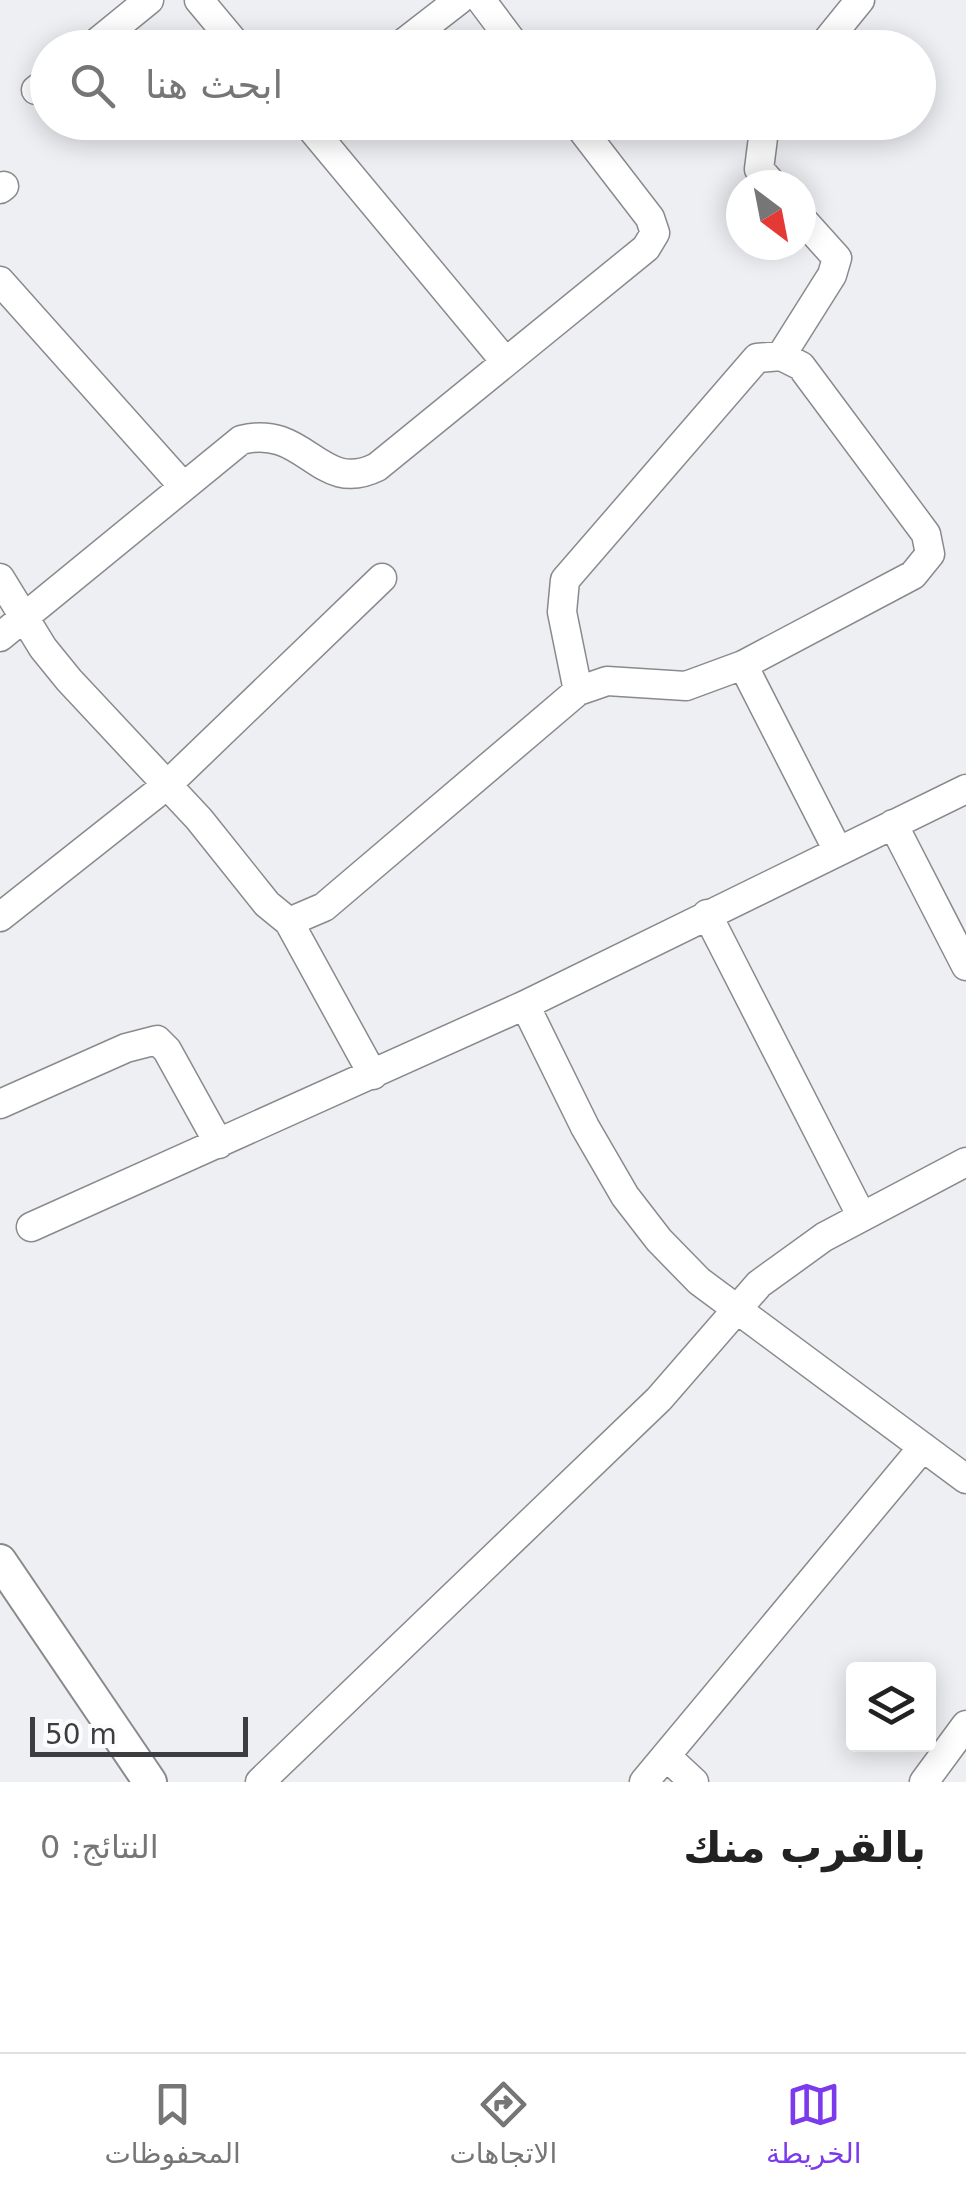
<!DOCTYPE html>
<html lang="ar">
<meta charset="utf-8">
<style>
body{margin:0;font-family:"DejaVu Sans","Noto Sans Arabic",sans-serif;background:#f6f6f6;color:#222;direction:rtl}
.controls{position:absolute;right:30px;bottom:30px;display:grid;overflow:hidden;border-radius:10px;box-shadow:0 5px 25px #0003}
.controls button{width:90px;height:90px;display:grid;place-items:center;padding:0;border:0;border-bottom:2px solid #e0e0e0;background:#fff;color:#222;font:50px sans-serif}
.compass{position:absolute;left:726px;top:170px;width:90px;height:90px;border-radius:50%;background:#fff;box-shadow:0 5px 25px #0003;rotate:148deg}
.scale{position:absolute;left:30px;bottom:25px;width:218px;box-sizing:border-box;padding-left:10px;border:5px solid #3c3d3e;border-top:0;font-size:28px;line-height:35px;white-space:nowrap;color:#3c3d3e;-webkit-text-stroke:8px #fcfcff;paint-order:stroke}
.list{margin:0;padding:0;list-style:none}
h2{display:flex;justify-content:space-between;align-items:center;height:130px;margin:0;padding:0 40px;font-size:42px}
h2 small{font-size:32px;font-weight:400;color:#767676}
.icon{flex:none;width:55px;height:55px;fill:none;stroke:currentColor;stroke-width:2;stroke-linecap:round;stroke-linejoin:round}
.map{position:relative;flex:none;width:966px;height:1782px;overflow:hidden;direction:ltr}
.search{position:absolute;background:#fff;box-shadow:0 5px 25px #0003;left:30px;right:30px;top:30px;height:110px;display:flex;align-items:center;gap:25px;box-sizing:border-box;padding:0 35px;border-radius:55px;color:#767676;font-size:38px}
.sheet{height:270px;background:#fff}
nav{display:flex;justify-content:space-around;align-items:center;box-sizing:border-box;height:140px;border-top:2px solid #e0e0e0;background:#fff;font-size:28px;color:#767676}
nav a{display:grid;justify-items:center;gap:5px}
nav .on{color:#7c3aed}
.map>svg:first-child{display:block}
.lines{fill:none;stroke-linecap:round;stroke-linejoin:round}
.minor-casing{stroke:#8a8a8e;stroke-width:31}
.tertiary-casing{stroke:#8a8a8e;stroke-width:36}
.minor{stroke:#fff;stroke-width:28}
.tertiary{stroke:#fff;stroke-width:32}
</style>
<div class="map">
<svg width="966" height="1782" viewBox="0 0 966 1782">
<rect width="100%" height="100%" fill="#eeeff3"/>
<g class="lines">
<g class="minor-casing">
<path id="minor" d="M199,0L239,48
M481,0L517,48
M90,48L149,0
M397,48L459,0
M821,48L860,0
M36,90L48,81
M306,122L504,360
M765,122L759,169L773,185
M0,189L4,186
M0,281L183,486
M781,356L832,275L837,258L801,218
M0,578L43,648L69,680L199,819L267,904L289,922L324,907L578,691L607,681L686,686L743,665L913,575L930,554L926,534L801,366L781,356L757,358L565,580L562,612L578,691
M0,637L241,440C306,423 319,496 377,467L646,248L655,233L650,218L576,122
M743,665L838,851
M893,824L966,966
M707,914L862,1217
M0,917L167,785L382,578
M289,922L373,1075
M525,1005L585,1127L625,1196L659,1240L699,1281L966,1479
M0,1104L126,1048L157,1040L167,1050L219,1144
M31,1227L525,1005L966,789
M666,1756L694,1782
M260,1782L659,1399L759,1284L824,1237L966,1162
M644,1782L923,1447
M924,1782L966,1725"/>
</g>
<g class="tertiary-casing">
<path id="tertiary" d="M0,1561L150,1782"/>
</g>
<use href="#minor" class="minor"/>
<use href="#tertiary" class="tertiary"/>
</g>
</svg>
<div class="controls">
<button><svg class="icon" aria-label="layers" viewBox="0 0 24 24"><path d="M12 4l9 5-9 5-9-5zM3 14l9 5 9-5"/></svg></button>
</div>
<svg class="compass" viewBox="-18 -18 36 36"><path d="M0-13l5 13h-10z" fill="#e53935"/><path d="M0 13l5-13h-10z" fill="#767676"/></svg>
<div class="scale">50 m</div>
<div class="search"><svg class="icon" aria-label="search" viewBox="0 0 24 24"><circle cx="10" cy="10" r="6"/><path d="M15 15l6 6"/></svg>ابحث هنا</div>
</div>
<section class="sheet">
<h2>بالقرب منك<small>النتائج: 0</small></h2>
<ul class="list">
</ul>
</section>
<nav>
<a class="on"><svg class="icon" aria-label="map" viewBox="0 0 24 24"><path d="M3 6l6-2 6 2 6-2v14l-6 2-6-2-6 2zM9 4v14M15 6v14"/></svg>الخريطة</a>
<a><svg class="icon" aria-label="directions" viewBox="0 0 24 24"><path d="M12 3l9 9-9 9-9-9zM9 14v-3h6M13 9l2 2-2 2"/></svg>الاتجاهات</a>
<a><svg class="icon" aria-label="saved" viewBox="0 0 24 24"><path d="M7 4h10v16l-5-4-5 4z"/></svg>المحفوظات</a>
</nav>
